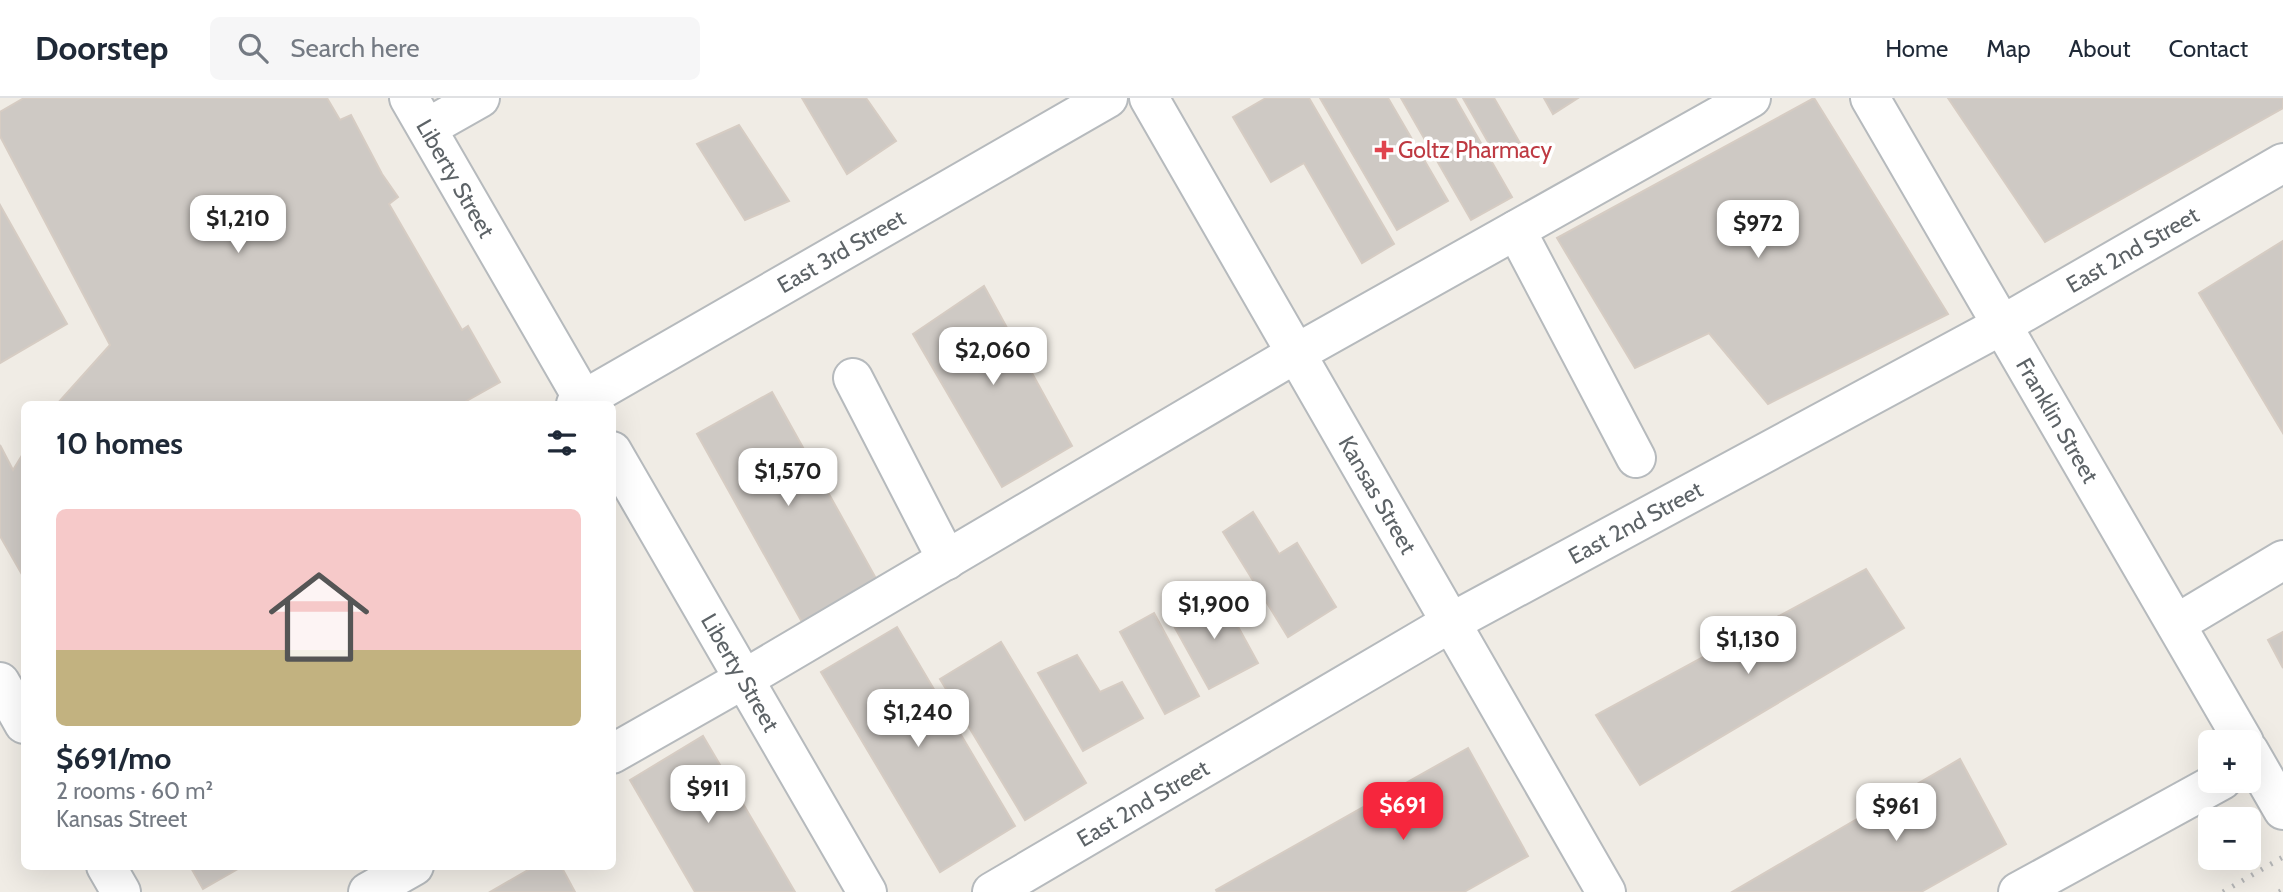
<!DOCTYPE html>
<html lang="en">
<head>
<meta charset="utf-8">
<style>
  :root { --surface:#fff; --page:#f6f6f7; --text:#1f2937; --muted:#747a83; --line:#e0e1e3; --accent:#f6263d }
  body { margin:0; font-family:Cabin,sans-serif; background:var(--page); color:var(--text); height:100vh; display:flex; flex-direction:column; font-size:26px; white-space:nowrap }
  * { box-sizing:border-box; margin:0 }
  p { font-size:23px; color:var(--muted) }
  .icon { flex:none; width:38px; height:38px; fill:none; stroke:currentColor; stroke-width:2; stroke-linecap:round; stroke-linejoin:round }
  .map { position:relative; flex:1; overflow:hidden }
  .sheet { position:absolute; left:21px; top:303px; width:595px; height:469px; display:flex; flex-direction:column; background:var(--surface); border-radius:10px; box-shadow:0 7px 28px #0002 }
  .sheet>* { flex:none }
  .buttons { position:absolute; left:2198px; top:632px; display:grid; gap:14px }
  .buttons a { display:grid; place-items:center; width:63px; height:63px; border-radius:10px; background:var(--surface); box-shadow:0 7px 28px #0002; font-size:35px }
  .price { position:absolute; translate:-50% -60px; padding:0 16px; border-radius:14px; background:#fff; color:#222; font-size:23px; line-height:46px; filter:drop-shadow(0 2px 4px #0008) }
  .price::after { content:''; position:absolute; left:50%; top:42px; width:21px; height:16px; margin-left:-10px; background:inherit; clip-path:polygon(0 0,100% 0,50% 100%) }
  .price.current { background:var(--accent); color:#fff }
  ul { padding:0; list-style:none }
  li { display:grid; align-content:center; gap:14px; height:371px; padding:0 35px }
  li+li { border-top:2px solid var(--line) }
  li span { display:grid; place-items:center; height:217px; border-radius:10px; color:#555 }
  li>.icon { margin-inline-start:auto }
  span .icon { width:126px; height:126px; fill:#fffc; stroke-width:1 }
  li b { font-size:30px }
  h2 { display:flex; justify-content:space-between; align-items:center; height:84px; padding:0 35px; font-size:30px }
  header { display:flex; align-items:center; gap:42px; box-sizing:border-box; height:98px; padding:0 35px; background:var(--surface); border-bottom:2px solid var(--line) }
  header strong { font-size:33px }
  nav { display:flex; gap:38px; margin-inline-start:auto; font-size:24px }
  .search { width:490px; height:63px; background:var(--page); display:flex; align-items:center; gap:18px; box-sizing:border-box; padding:0 24px; border-radius:10px; color:var(--muted); font-size:26px }
  .map>svg:first-child { display:block }
  .building { fill:#cec9c4; stroke:#d6ccc3; stroke-width:2 }
  .lines { fill:none; stroke-linecap:round; stroke-linejoin:round }
  .minor-casing { stroke:#b6babd; stroke-width:42 }
  .minor { stroke:#fff; stroke-width:38 }
  .rail { stroke:#b4b5b6; stroke-width:5; stroke-dasharray:2 9; stroke-linecap:butt }
  .health-dot { fill:#e0444e; stroke:#fff; stroke-width:2.5 }
  .labels { text-anchor:middle; dominant-baseline:central; stroke-width:7; stroke-linejoin:round; paint-order:stroke }
  .health-label { font-size:23px; fill:#be3a42; stroke:#fff; text-anchor:start }
  .street-label { font-size:23px; fill:#5d6367; stroke:#fff }
</style>
</head>
<body>
<header>
<strong>Doorstep</strong>
<div class="search"><svg class="icon" aria-label="search" viewBox="0 0 24 24"><circle cx="10" cy="10" r="6"/><path d="M15 15l6 6"/></svg>Search here</div>
<nav><a>Home</a><a>Map</a><a>About</a><a>Contact</a></nav>
</header>
<div class="map">
<svg width="2283" height="794" viewBox="0 0 2283 794">
  <rect width="100%" height="100%" fill="#f0ece5"/>
  <g class="building">
    <polygon points="24,0 327,0 340,22 351,17 382,76 398,99 389,106 462,232 468,228 500,284 461,306 57,306 110,247 0,38 0,14"/>
    <polygon points="802,0 866,0 896,43 847,76"/>
    <polygon points="1266,0 1309,0 1394,146 1362,165 1304,65 1271,84 1233,19"/>
    <polygon points="1320,0 1388,0 1448,103 1397,132"/>
    <polygon points="1401,0 1455,0 1512,99 1471,122"/>
    <polygon points="1463,0 1494,0 1520,45 1496,58"/>
    <polygon points="1544,0 1578,0 1553,16"/>
    <polygon points="1814,0 1948,216 1768,306 1709,235 1635,270 1557,140"/>
    <polygon points="1948,0 2283,0 2283,10 2045,144"/>
    <polygon points="739,27 789,103 745,122 697,46"/>
    <polygon points="0,107 67,226 0,265"/>
    <polygon points="2283,143 2283,335 2199,195"/>
    <polygon points="984,188 1072,348 1002,389 913,236"/>
    <polygon points="772,294 878,484 803,526 697,336"/>
    <polygon points="0,347 13,372 24,354 24,480 0,438"/>
    <polygon points="1253,414 1279,456 1297,445 1336,509 1288,539 1223,434"/>
    <polygon points="1866,471 1904,530 1640,687 1596,617"/>
    <polygon points="1219,494 1258,565 1209,591 1170,521"/>
    <polygon points="1154,515 1199,598 1165,616 1120,534"/>
    <polygon points="897,529 1015,728 940,774 821,574"/>
    <polygon points="2283,534 2283,570 2268,542"/>
    <polygon points="1001,544 1086,685 1025,722 940,581"/>
    <polygon points="1077,557 1100,594 1122,584 1143,620 1083,653 1038,575"/>
    <polygon points="703,638 795,794 695,794 630,682"/>
    <polygon points="1468,650 1528,758 1464,794 1217,794 1216,792"/>
    <polygon points="1960,661 2006,746 1921,794 1732,794"/>
    <polygon points="190,768 243,768 203,791"/>
    <polygon points="535,768 561,768 575,794 490,794"/>
  </g>
  <g class="lines">
    <defs>
      <g id="minor">
        <path id="s1" d="M409 0 586 306"/>
        <path id="s2" d="M1149 0 1606 794"/>
        <path id="s3" d="M1870 0 2244 644"/>
        <polyline points="427,30 480,0"/>
        <polyline points="1516,132 1636,360"/>
        <polyline points="853,280 947,462"/>
        <path id="s4" d="M576 306 1108 0"/>
        <path id="s5" d="M612 353 867 794"/>
        <polyline points="2176,526 2283,462"/>
        <polyline points="0,584 24,626"/>
        <polyline points="2249,653 2283,712"/>
        <polyline points="612,656 744,581 1295,256 1751,0"/>
        <polyline points="106,768 121,794"/>
        <polyline points="368,794 414,768"/>
        <path id="s6" d="M992 794 1450 525 2002 227 2283 65"/>
        <polyline points="2018,794 2222,682"/>
      </g>
    </defs>
    <use href="#minor" class="minor-casing"/>
    <use href="#minor" class="minor"/>
    <g class="rail">
      <polyline points="2223,794 2283,759"/>
      <polyline points="2279,794 2283,792"/>
    </g>
  </g>
  <path class="health-dot" d="M1380.5 41.5h7v7h7v7h-7v7h-7v-7h-7v-7h7z"/>
  <g class="labels">
    <g class="health-label">
      <text x="1398" y="52">Goltz Pharmacy</text>
    </g>
    <g class="street-label">
      <text stroke="none"><textPath href="#s1" startOffset="93">Liberty Street</textPath></text>
      <text stroke="none"><textPath href="#s6" startOffset="1309">East 2nd Street</textPath></text>
      <text stroke="none"><textPath href="#s4" startOffset="306">East 3rd Street</textPath></text>
      <text stroke="none"><textPath href="#s3" startOffset="373">Franklin Street</textPath></text>
      <text stroke="none"><textPath href="#s2" startOffset="458">Kansas Street</textPath></text>
      <text stroke="none"><textPath href="#s6" startOffset="742">East 2nd Street</textPath></text>
      <text stroke="none"><textPath href="#s5" startOffset="256">Liberty Street</textPath></text>
      <text stroke="none"><textPath href="#s6" startOffset="175">East 2nd Street</textPath></text>
    </g>
  </g>
</svg>
<div class="buttons">
<a>+</a>
<a>−</a>
</div>
<b class="price" style="left:238px;top:157px">$1,210</b>
<b class="price" style="left:1758px;top:162px">$972</b>
<b class="price" style="left:993px;top:289px">$2,060</b>
<b class="price" style="left:788px;top:410px">$1,570</b>
<b class="price" style="left:1214px;top:543px">$1,900</b>
<b class="price" style="left:1748px;top:578px">$1,130</b>
<b class="price" style="left:918px;top:651px">$1,240</b>
<b class="price" style="left:708px;top:727px">$911</b>
<b class="price current" style="left:1403px;top:744px">$691</b>
<b class="price" style="left:1896px;top:745px">$961</b>
<section class="sheet">
<h2>10 homes<svg class="icon" aria-label="filters" viewBox="0 0 24 24"><path d="M4 7h16M4 17h16"/><circle cx="9" cy="7" r="2"/><circle cx="15" cy="17" r="2"/></svg></h2>
<ul>
<li><span style="background:linear-gradient(#f6c9c9 65%,#c2b280 0)"><svg class="icon" aria-label="home" viewBox="0 0 24 24"><path d="M3 11l9-7 9 7M6 9v11h12V9"/></svg></span><div><b>$691/mo</b><p>2 rooms · 60 m²</p><p>Kansas Street</p></div></li>
</ul>
</section>
</div>
</body>
</html>
